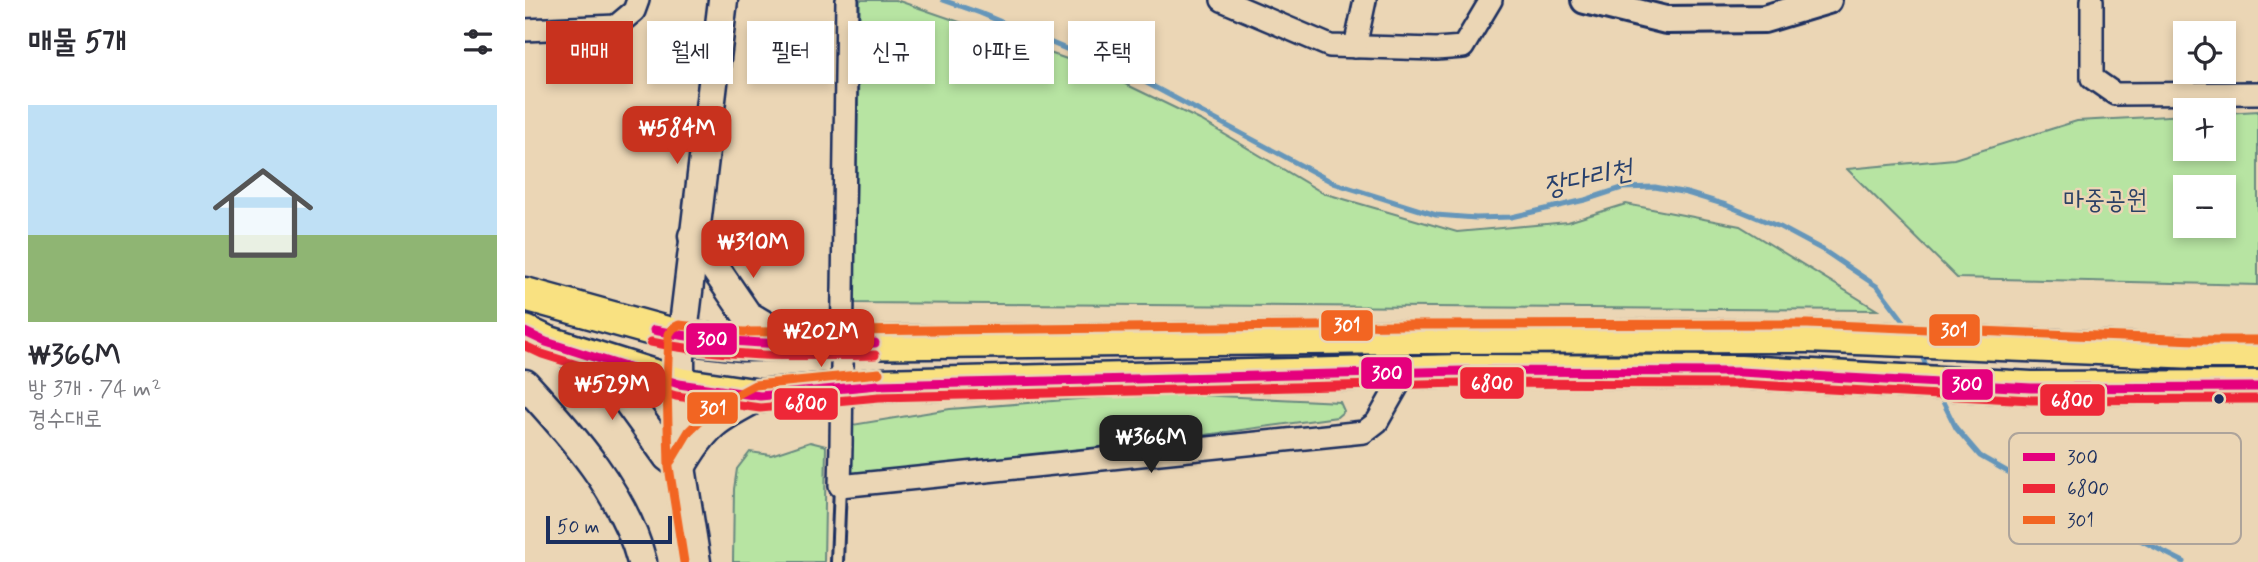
<!DOCTYPE html>
<html lang="ko">
<head>
<meta charset="utf-8">
<style>
  :root { --surface:#fff; --page:#f2f2f3; --text:#2b2b33; --muted:#7c7c81; --line:#e1e1e2; --accent:#c8321e }
  body { margin:0; font-family:Mynerve,"Poor Story",sans-serif; background:var(--page); color:var(--text); height:100vh; display:flex; flex-direction:column; font-size:26px; white-space:nowrap }
  * { box-sizing:border-box; margin:0 }
  p { font-size:23px; color:var(--muted) }
  .icon { flex:none; width:38px; height:38px; fill:none; stroke:currentColor; stroke-width:2; stroke-linecap:round; stroke-linejoin:round }
  .map { position:relative; flex:1; overflow:hidden }
  .details { display:flex; flex-direction:column; background:var(--surface); width:525px }
  .details>* { flex:none }
  .hud { position:absolute; left:21px; top:21px; width:665px; height:63px; display:flex; gap:14px }
  .buttons { position:absolute; left:1648px; top:21px; display:grid; gap:14px }
  .buttons a { display:grid; place-items:center; width:63px; height:63px; border-radius:0px; background:var(--surface); box-shadow:0 4px 10px #0003; font-size:35px }
  .scale { position:absolute; left:21px; bottom:18px; width:126px; box-sizing:border-box; padding-left:7px; border:4px solid #1b2f5e; border-top:0; font-size:19px; line-height:24px; white-space:nowrap; color:#1b2f5e; -webkit-text-stroke:5px #ebd6b5; paint-order:stroke }
  .price { position:absolute; translate:-50% -60px; padding:0 16px; border-radius:14px; background:var(--accent); color:#fff; font-size:23px; line-height:46px; filter:drop-shadow(0 2px 4px #0008) }
  .price::after { content:''; position:absolute; left:50%; top:42px; width:21px; height:16px; margin-left:-10px; background:inherit; clip-path:polygon(0 0,100% 0,50% 100%) }
  .price.selected { background:#222; color:#fff }
  ul { padding:0; list-style:none }
  li { display:grid; align-content:center; gap:14px; height:371px; padding:0 28px }
  li+li { border-top:2px solid var(--line) }
  li span { display:grid; place-items:center; height:217px; border-radius:0px; color:#555 }
  li>.icon { margin-inline-start:auto }
  span .icon { width:126px; height:126px; fill:#fffc; stroke-width:1 }
  li b { font-size:30px }
  h2 { display:flex; justify-content:space-between; align-items:center; height:84px; padding:0 28px; font-size:30px }
  .tag { padding:0 24px; border-radius:0px; background:var(--surface); box-shadow:0 4px 10px #0003; font-size:24px; line-height:63px }
  .tag.selected { background:var(--accent); color:#fff }
  main { display:flex; flex:1; min-height:0 }
  .map>svg:first-child { display:block }
  .green { fill:#b7e4a2; stroke:#698a80; stroke-width:2; fill-rule:evenodd }
  .lines { fill:none; stroke-linecap:round; stroke-linejoin:round }
  .stream { stroke:#6596ba; stroke-width:5 }
  .service-casing { stroke:#1b2f5e; stroke-width:16 }
  .minor-casing { stroke:#1b2f5e; stroke-width:26 }
  .tertiary-casing { stroke:#1b2f5e; stroke-width:32 }
  .secondary-casing { stroke:#1b2f5e; stroke-width:33 }
  .primary-casing { stroke:#1b2f5e; stroke-width:37 }
  .service { stroke:#ebd6b5; stroke-width:10 }
  .minor { stroke:#ebd6b5; stroke-width:21 }
  .tertiary { stroke:#ebd6b5; stroke-width:26 }
  .secondary { stroke:#ebd6b5; stroke-width:28 }
  .primary { stroke:#f9e181; stroke-width:32 }
  .minor-bridge-casing { stroke:#1b2f5e; stroke-width:26; stroke-linecap:butt }
  .minor-bridge { stroke:#ebd6b5; stroke-width:21 }
  .bus-1-casing { stroke:#ebd6b5; stroke-width:14 }
  .bus-2-casing { stroke:#ebd6b5; stroke-width:14 }
  .bus-3-casing { stroke:#ebd6b5; stroke-width:14 }
  .bus-1 { stroke:#e5007d; stroke-width:9 }
  .bus-2 { stroke:#ee2737; stroke-width:9 }
  .bus-3 { stroke:#f26522; stroke-width:9 }
  .bus-dot { fill:#1b2f5e; stroke:#ebd6b5; stroke-width:2.5 }
  .labels { text-anchor:middle; dominant-baseline:central; stroke-width:5; stroke-linejoin:round; paint-order:stroke }
  .park-label { font-size:26px; fill:#2b4165; stroke:#ebd6b5 }
  .water-label { font-size:28px; font-style:italic; fill:#27406d; stroke:#ebd6b5 }
  .key { fill:#ebd6b5; stroke:#ada49b; stroke-width:2 }
  .key-label { font-size:19px; fill:#1b2f5e }
  .line-badge { stroke:#ebd6b5; stroke-width:2.5 }
  .badge-label { font-size:19px; text-anchor:middle; font-weight:bold; fill:#fff }
</style>
</head>
<body>
<main>
<section class="details">
<h2>매물 5개<svg class="icon" aria-label="filters" viewBox="0 0 24 24"><path d="M4 7h16M4 17h16"/><circle cx="9" cy="7" r="2"/><circle cx="15" cy="17" r="2"/></svg></h2>
<ul>
<li><span style="background:linear-gradient(#bfe0f5 60%,#8fb573 0)"><svg class="icon" aria-label="home" viewBox="0 0 24 24"><path d="M3 11l9-7 9 7M6 9v11h12V9"/></svg></span><div><b>₩366M</b><p>방 3개 · 74 m²</p><p>경수대로</p></div></li>
</ul>
</section>
<div class="map">
<svg width="1733" height="562" viewBox="0 0 1733 562">
  <rect width="100%" height="100%" fill="#ebd6b5"/>
  <filter id="ink" filterUnits="userSpaceOnUse"><feTurbulence type="fractalNoise" baseFrequency=".0143" numOctaves="2"/><feDisplacementMap in="SourceGraphic" scale="14" xChannelSelector="R" yChannelSelector="G"/><feConvolveMatrix kernelMatrix="1 2 1 2 8 2 1 2 1" color-interpolation-filters="sRGB"/></filter>
  <g filter="url(#ink)">
    <g class="green">
      <polygon points="335,0 371,0 565,67 677,121 798,193 932,232 1043,222 1101,204 1215,226 1352,310 329,303"/>
      <path d="M1733 111V285L1432 278 1322 169 1429 159 1552 121 1661 115V149H1699V113ZM1661 187H1699V226H1661Z"/>
      <polygon points="632,393 815,402 819,411 812,417 482,462 323,475 327,425 425,409"/>
      <polygon points="285,442 301,446 299,562 208,562 209,489 212,469 225,452 246,455"/>
    </g>
    <g class="lines">
      <g class="stream">
        <polyline points="418,0 455,13 618,81 809,183 911,215 951,218 986,217 1060,200 1097,188 1130,187 1162,193 1201,205 1255,227 1298,250 1353,287 1384,328"/>
        <polyline points="1396,353 1404,373"/>
        <polyline points="1414,394 1431,428 1455,456 1504,484 1659,562"/>
      </g>
      <defs>
        <polyline id="service" points="312,562 315,486"/>
        <g id="minor">
          <polyline points="697,0 805,46 911,49 938,47 966,0"/>
          <polyline points="1567,0 1567,78 1590,94 1733,93"/>
          <polyline points="0,30 91,26 109,11 113,0"/>
          <polyline points="830,47 840,0"/>
          <polyline points="318,292 322,0"/>
          <polyline points="316,446 315,486 839,432 852,422 881,371"/>
        </g>
        <polyline id="tertiary" points="1060,0 1141,20 1239,19 1303,0"/>
        <g id="secondary">
          <polyline points="168,236 222,315 269,343"/>
          <polyline points="44,353 98,395 143,457 156,467"/>
          <path d="M0 384C47 435 99 493 117 562"/>
          <path d="M156 467C180 425 192 418 235 396"/>
          <polyline points="171,562 156,467 155,358 198,0"/>
        </g>
        <g id="primary">
          <polyline points="0,294 156,337 217,344 883,337 1283,336 1672,352 1733,352"/>
          <polyline points="0,332 21,342 154,384 235,396 353,385 938,371 1215,372 1506,388 1733,387"/>
        </g>
      </defs>
      <use href="#service" class="service-casing"/>
      <use href="#minor" class="minor-casing"/>
      <use href="#tertiary" class="tertiary-casing"/>
      <use href="#secondary" class="secondary-casing"/>
      <use href="#primary" class="primary-casing"/>
      <use href="#service" class="service"/>
      <use href="#minor" class="minor"/>
      <use href="#tertiary" class="tertiary"/>
      <use href="#secondary" class="secondary"/>
      <use href="#primary" class="primary"/>
      <defs>
        <polyline id="minor-bridge" points="316,446 318,292"/>
      </defs>
      <use href="#minor-bridge" class="minor-bridge-casing"/>
      <use href="#minor-bridge" class="minor-bridge"/>
      <defs>
        <g id="bus-1">
          <path d="M129 330C202 346 275 344 350 343"/>
          <polyline points="0,332 21,342 154,384 235,396 353,385 938,371 1215,372 1506,388 1733,387"/>
        </g>
        <g id="bus-2">
          <path d="M126 342C201 358 275 356 350 355"/>
          <polyline points="0,346 17,354 151,396 235,408 354,397 938,383 1215,384 1506,400 1733,399"/>
        </g>
        <g id="bus-3">
          <polyline points="146,461 164,431 189,407 230,385 354,373"/>
          <polyline points="159,562 144,467 142,384 144,334 148,328 154,325 218,332 883,325 1283,324 1672,340 1733,340"/>
        </g>
      </defs>
      <use href="#bus-1" class="bus-1-casing"/>
      <use href="#bus-2" class="bus-2-casing"/>
      <use href="#bus-3" class="bus-3-casing"/>
      <use href="#bus-1" class="bus-1"/>
      <use href="#bus-2" class="bus-2"/>
      <use href="#bus-3" class="bus-3"/>
    </g>
  </g>
  <circle class="bus-dot" cx="1694" cy="399" r="6"/>
  <g class="labels">
    <g class="park-label">
      <text x="1580" y="201">마중공원</text>
    </g>
    <g class="water-label">
      <text transform="translate(1063 179) rotate(-12)">장다리천</text>
    </g>
  </g>
  <rect x="1484" y="433" width="232" height="111" rx="10" class="key"/>
  <rect x="1498" y="453" width="32" height="8" fill="#e5007d"/>
  <rect x="1498" y="484" width="32" height="9" fill="#ee2737"/>
  <rect x="1498" y="516" width="32" height="8" fill="#f26522"/>
  <g class="key-label">
    <text x="1542" y="464">300</text>
    <text x="1542" y="495">6800</text>
    <text x="1542" y="527">301</text>
  </g>
  <g class="line-badge">
    <rect x="795" y="309" width="54" height="33" rx="7" fill="#f26522"/>
    <rect x="1403" y="313" width="53" height="34" rx="7" fill="#f26522"/>
    <rect x="160" y="322" width="53" height="34" rx="7" fill="#e5007d"/>
    <rect x="835" y="356" width="53" height="34" rx="7" fill="#e5007d"/>
    <rect x="934" y="366" width="66" height="34" rx="7" fill="#ee2737"/>
    <rect x="1416" y="368" width="53" height="33" rx="7" fill="#e5007d"/>
    <rect x="1514" y="383" width="67" height="34" rx="7" fill="#ee2737"/>
    <rect x="248" y="387" width="66" height="34" rx="7" fill="#ee2737"/>
    <rect x="161" y="391" width="53" height="34" rx="7" fill="#f26522"/>
  </g>
  <g class="badge-label">
    <text x="822" y="332">301</text>
    <text x="1429" y="337">301</text>
    <text x="187" y="346">300</text>
    <text x="862" y="380">300</text>
    <text x="967" y="390">6800</text>
    <text x="1442" y="391">300</text>
    <text x="1547" y="407">6800</text>
    <text x="281" y="410">6800</text>
    <text x="188" y="415">301</text>
  </g>
</svg>
<div class="buttons">
<a><svg class="icon" aria-label="locate" viewBox="0 0 24 24"><circle cx="12" cy="12" r="6"/><path d="M12 2v4M12 18v4M2 12h4M18 12h4"/></svg></a>
<a>+</a>
<a>−</a>
</div>
<div class="scale">50 m</div>
<b class="price" style="left:152px;top:166px">₩584M</b>
<b class="price" style="left:228px;top:280px">₩310M</b>
<b class="price" style="left:296px;top:369px">₩202M</b>
<b class="price" style="left:87px;top:422px">₩529M</b>
<b class="price selected" style="left:626px;top:475px">₩366M</b>
<div class="hud">
<a class="tag selected">매매</a>
<a class="tag">월세</a>
<a class="tag">필터</a>
<a class="tag">신규</a>
<a class="tag">아파트</a>
<a class="tag">주택</a>
</div>
</div>
</main>
</body>
</html>
